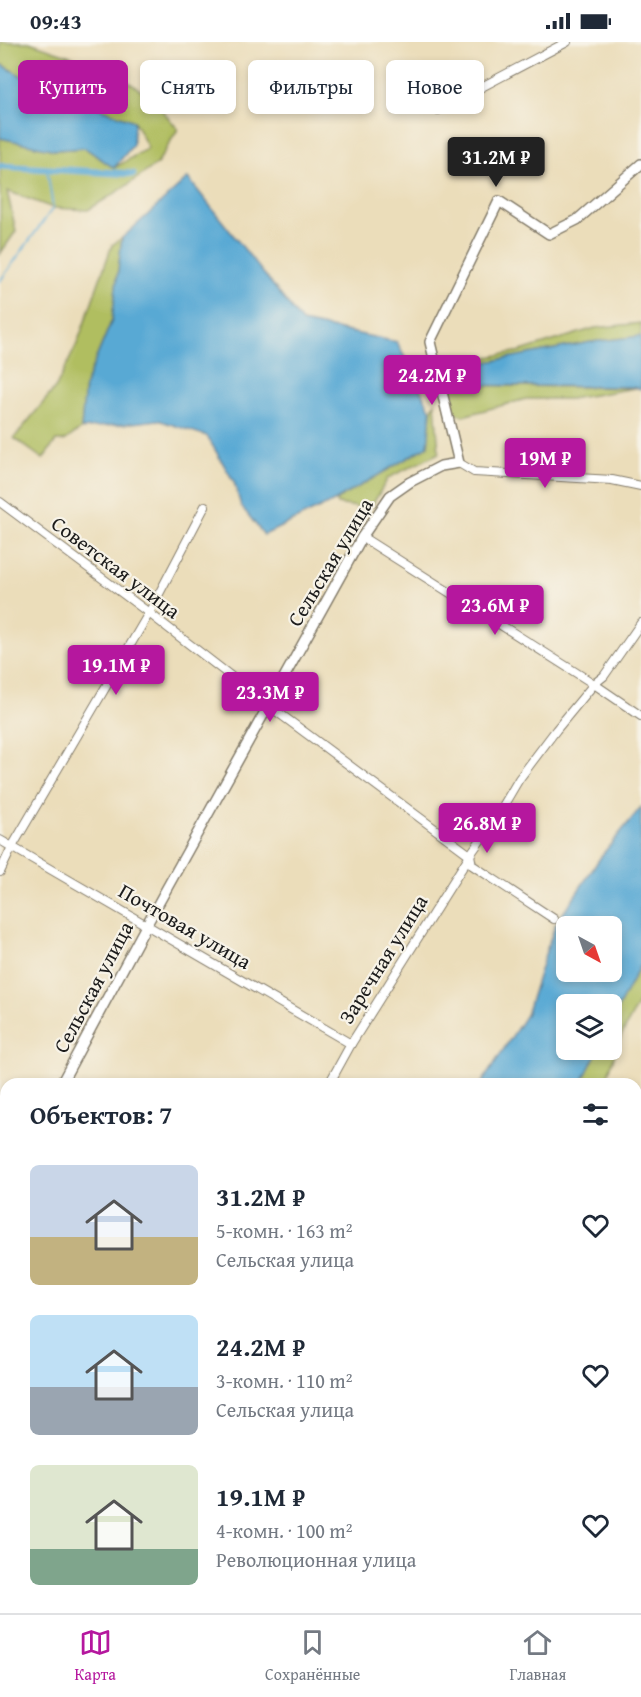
<!DOCTYPE html>
<html lang="ru">
<head>
<meta charset="utf-8">
<style>
  :root { --surface:#fff; --page:#f6f6f7; --text:#1f2937; --muted:#747a83; --line:#e0e1e3; --accent:#b5179e }
  body { margin:0; font-family:"Gentium Book Plus",serif; background:var(--page); color:var(--text); height:100vh; display:flex; flex-direction:column; font-size:22px; white-space:nowrap }
  * { box-sizing:border-box; margin:0 }
  p { font-size:20px; color:var(--muted) }
  .icon { flex:none; width:33px; height:33px; fill:none; stroke:currentColor; stroke-width:2; stroke-linecap:round; stroke-linejoin:round }
  .map { position:relative; flex:1; overflow:hidden }
  .details { position:absolute; left:0px; top:1036px; width:642px; height:536px; display:flex; flex-direction:column; background:var(--surface); border-radius:18px 18px 0 0; box-shadow:0 3px 9px #0003 }
  .details>* { flex:none }
  .banner { position:absolute; left:18px; top:18px; width:606px; height:54px; display:flex; gap:12px }
  .needle { width:39px; rotate:140deg }
  .fabs { position:absolute; left:556px; top:874px; display:grid; gap:12px }
  .fabs a { display:grid; place-items:center; width:66px; height:66px; border-radius:9px; background:var(--surface); box-shadow:0 3px 9px #0003; font-size:30px }
  .price { position:absolute; translate:-50% -51px; padding:0 14px; border-radius:6px; background:var(--accent); color:#fff; font-size:20px; line-height:39px; filter:drop-shadow(0 2px 3px #0008) }
  .price::after { content:''; position:absolute; left:50%; top:36px; width:18px; height:14px; margin-left:-9px; background:inherit; clip-path:polygon(0 0,100% 0,50% 100%) }
  .price.current { background:#222; color:#fff }
  ul { padding:0; list-style:none }
  li { display:flex; align-items:center; gap:18px; height:150px; padding:0 30px }
  li span { display:grid; place-items:center; flex:none; width:168px; height:120px; border-radius:9px; color:#555 }
  li>.icon { margin-inline-start:auto }
  span .icon { width:72px; height:72px; fill:#fffc; stroke-width:1 }
  li b { font-size:26px }
  h2 { display:flex; justify-content:space-between; align-items:center; height:72px; padding:0 30px; font-size:26px }
  .tag { padding:0 21px; border-radius:9px; background:var(--surface); box-shadow:0 3px 9px #0003; font-size:21px; line-height:54px }
  .tag.current { background:var(--accent); color:#fff }
  .status { display:flex; justify-content:space-between; align-items:center; height:42px; padding:0 30px; background:var(--surface); direction:ltr }
  .status svg { height:16px; fill:currentColor }
  .dock { display:flex; justify-content:space-around; align-items:center; height:84px; border-top:2px solid var(--line); background:var(--surface); font-size:16px; color:var(--muted) }
  .dock a { display:grid; justify-items:center; gap:3px }
  .dock .current { color:var(--accent) }
  .map>svg:first-child { display:block }
  .green { fill:#b0be61; stroke:#666d3e; stroke-width:1.5 }
  .water { fill:#59a9d4; stroke:#3a6278; stroke-width:1.5; fill-rule:evenodd }
  .lines { fill:none; stroke-linecap:round; stroke-linejoin:round }
  .stream { stroke:#59a9d4; stroke-width:2 }
  .canal { stroke:#59a9d4; stroke-width:7 }
  .minor-casing { stroke:#847c6b; stroke-width:10 }
  .tertiary-casing { stroke:#847c6b; stroke-width:12 }
  .minor { stroke:#fff; stroke-width:8 }
  .tertiary { stroke:#fff; stroke-width:9 }
  .labels { text-anchor:middle; dominant-baseline:central; stroke-width:4.5; stroke-linejoin:round; paint-order:stroke }
  .street-label { font-size:21px; fill:#1c1c1c; stroke:#f7f3e8 }
</style>
</head>
<body>
<div class="status"><b>09:43</b><svg viewBox="0 0 49 12"><path d="M0 12V9h3v3zM5 12V6h3v6zM10 12V3h3v9zM15 12V0h3v12zM26 1h20v11H26zM47 4h2v5h-2z"/></svg></div>
<div class="map">
<svg width="641" height="1571" viewBox="0 0 641 1571">
  <rect width="100%" height="100%" fill="#f7f3e8"/>
  <filter id="ink" filterUnits="userSpaceOnUse"><feTurbulence type="fractalNoise" baseFrequency=".0167" numOctaves="2"/><feDisplacementMap in="SourceGraphic" scale="12" xChannelSelector="R" yChannelSelector="G"/><feConvolveMatrix kernelMatrix="1 2 1 2 8 2 1 2 1" color-interpolation-filters="sRGB"/></filter>
  <filter id="wash" filterUnits="userSpaceOnUse"><feTurbulence type="fractalNoise" baseFrequency=".008" numOctaves="4" result="noise"/><feDisplacementMap in="SourceGraphic" scale="24" xChannelSelector="R" yChannelSelector="G"/><feGaussianBlur stdDeviation="1.35" result="paint"/><feColorMatrix in="noise" values="0 0 0 0 0 0 0 0 0 0 0 0 0 0 0 0 0 1.4 0 .05"/><feComposite in="paint" operator="in"/></filter>
  <g filter="url(#wash)">
    <rect width="100%" height="100%" fill="#ebddba"/>
    <g class="green">
      <polygon points="0,0 29,0 111,28 152,56 178,87 157,122 122,147 88,168 53,166 7,149 16,189 0,212 0,96 55,108 85,106 114,126 148,106 134,79 38,43 0,22"/>
      <polygon points="122,196 112,278 85,343 81,387 64,399 56,399 43,417 14,396 56,345 77,302 112,203"/>
      <polygon points="641,281 641,294 591,300 446,328 448,343 635,346 570,357 526,357 463,374 452,370 441,322 450,322 521,309 595,286"/>
      <polygon points="435,361 439,411 388,436 370,467 337,462 336,458 428,404 431,369"/>
      <polygon points="641,922 641,956 621,994 605,1042 581,1042 598,1008 612,1008 612,978"/>
    </g>
    <g class="water">
      <polygon points="0,22 38,43 134,79 133,103 114,126 85,106 55,108 0,96"/>
      <polygon points="188,136 302,280 397,300 431,369 428,404 336,458 264,493 241,464 234,440 207,394 158,378 81,387 85,343 112,278 122,196"/>
      <polygon points="641,294 641,347 633,345 448,343 446,328 591,300"/>
      <path d="M641 765V921L612 978V963H567V1008H598L581 1042H481L526 973 547 906 556 882 602 813ZM567 885H612V930H567Z"/>
      <polygon points="291,1566 468,1566 468,1571 290,1571"/>
    </g>
    <g class="lines">
      <polyline class="stream" points="0,239 53,166 47,127"/>
      <polyline class="canal" points="0,124 133,132"/>
    </g>
  </g>
  <g filter="url(#ink)">
    <g class="lines">
      <defs>
        <g id="minor">
          <polyline points="438,68 567,0"/>
          <polyline points="459,421 474,430 612,438 641,444"/>
          <polyline points="0,460 149,571 268,663 470,813 472,823 554,877"/>
          <polyline points="362,495 594,642 641,674"/>
          <polyline points="0,798 351,1002"/>
          <polyline points="0,830 12,805 149,571 205,464"/>
          <polyline points="329,1042 351,1002 470,813 496,776 519,737 556,688 594,642 604,634 641,581"/>
          <polyline points="0,1104 6,1108"/>
          <polyline points="636,1164 641,1167"/>
          <polyline points="0,1266 6,1269"/>
          <polyline points="636,1391 641,1394"/>
          <polyline points="636,1412 641,1404"/>
          <polyline points="0,1445 6,1442"/>
          <polyline points="90,1566 93,1571"/>
          <polyline points="158,1571 163,1566"/>
          <polyline points="545,1571 548,1566"/>
        </g>
        <g id="tertiary">
          <polyline points="61,1042 147,882 362,495 390,454 410,440 441,424 459,421 430,300 499,159 549,192 577,178 641,122"/>
          <polyline points="0,1156 6,1145"/>
          <polyline points="0,1378 6,1378"/>
          <polyline points="515,1566 526,1571"/>
          <polyline points="532,1566 539,1571"/>
        </g>
      </defs>
      <use href="#minor" class="minor-casing"/>
      <use href="#tertiary" class="tertiary-casing"/>
      <use href="#minor" class="minor"/>
      <use href="#tertiary" class="tertiary"/>
    </g>
  </g>
  <g class="labels">
    <g class="street-label">
      <text transform="translate(330 520) rotate(-59)">Сельская улица</text>
      <text transform="translate(116 525) rotate(37)">Советская улица</text>
      <text transform="translate(185 884) rotate(30)">Почтовая улица</text>
      <text transform="translate(383 917) rotate(-58)">Заречная улица</text>
      <text transform="translate(93 945) rotate(-62)">Сельская улица</text>
    </g>
  </g>
</svg>
<div class="fabs">
<a><svg class="needle" viewBox="-14 -14 28 28"><path d="M0-13l5 13h-10z" fill="#e53935"/><path d="M0 13l5-13h-10z" fill="#747a83"/></svg></a>
<a><svg class="icon" aria-label="layers" viewBox="0 0 24 24"><path d="M12 4l9 5-9 5-9-5zM3 14l9 5 9-5"/></svg></a>
</div>
<b class="price current" style="left:496px;top:146px">31.2M ₽</b>
<b class="price" style="left:432px;top:364px">24.2M ₽</b>
<b class="price" style="left:545px;top:447px">19M ₽</b>
<b class="price" style="left:495px;top:594px">23.6M ₽</b>
<b class="price" style="left:116px;top:654px">19.1M ₽</b>
<b class="price" style="left:270px;top:681px">23.3M ₽</b>
<b class="price" style="left:487px;top:812px">26.8M ₽</b>
<div class="banner">
<a class="tag current">Купить</a>
<a class="tag">Снять</a>
<a class="tag">Фильтры</a>
<a class="tag">Новое</a>
</div>
<section class="details">
<h2>Объектов: 7<svg class="icon" aria-label="filters" viewBox="0 0 24 24"><path d="M4 7h16M4 17h16"/><circle cx="9" cy="7" r="2"/><circle cx="15" cy="17" r="2"/></svg></h2>
<ul>
<li><span style="background:linear-gradient(#c9d6e8 60%,#c2b280 0)"><svg class="icon" aria-label="home" viewBox="0 0 24 24"><path d="M3 11l9-7 9 7M6 9v11h12V9"/></svg></span><div><b>31.2M ₽</b><p>5-комн. · 163 m²</p><p>Сельская улица</p></div><svg class="icon" aria-label="heart" viewBox="0 0 24 24"><path d="M12 20l-8-8c-3-5 5-10 8-4 3-6 11-1 8 4z"/></svg></li>
<li><span style="background:linear-gradient(#bfe0f5 60%,#9aa5b1 0)"><svg class="icon" aria-label="home" viewBox="0 0 24 24"><path d="M3 11l9-7 9 7M6 9v11h12V9"/></svg></span><div><b>24.2M ₽</b><p>3-комн. · 110 m²</p><p>Сельская улица</p></div><svg class="icon" aria-label="heart" viewBox="0 0 24 24"><path d="M12 20l-8-8c-3-5 5-10 8-4 3-6 11-1 8 4z"/></svg></li>
<li><span style="background:linear-gradient(#dfe7d0 70%,#7fa58c 0)"><svg class="icon" aria-label="home" viewBox="0 0 24 24"><path d="M3 11l9-7 9 7M6 9v11h12V9"/></svg></span><div><b>19.1M ₽</b><p>4-комн. · 100 m²</p><p>Революционная улица</p></div><svg class="icon" aria-label="heart" viewBox="0 0 24 24"><path d="M12 20l-8-8c-3-5 5-10 8-4 3-6 11-1 8 4z"/></svg></li>
</ul>
</section>
</div>
<nav class="dock">
<a class="current"><svg class="icon" aria-label="map" viewBox="0 0 24 24"><path d="M3 6l6-2 6 2 6-2v14l-6 2-6-2-6 2zM9 4v14M15 6v14"/></svg>Карта</a>
<a><svg class="icon" aria-label="saved" viewBox="0 0 24 24"><path d="M7 4h10v16l-5-4-5 4z"/></svg>Сохранённые</a>
<a><svg class="icon" aria-label="home" viewBox="0 0 24 24"><path d="M3 11l9-7 9 7M6 9v11h12V9"/></svg>Главная</a>
</nav>
</body>
</html>
